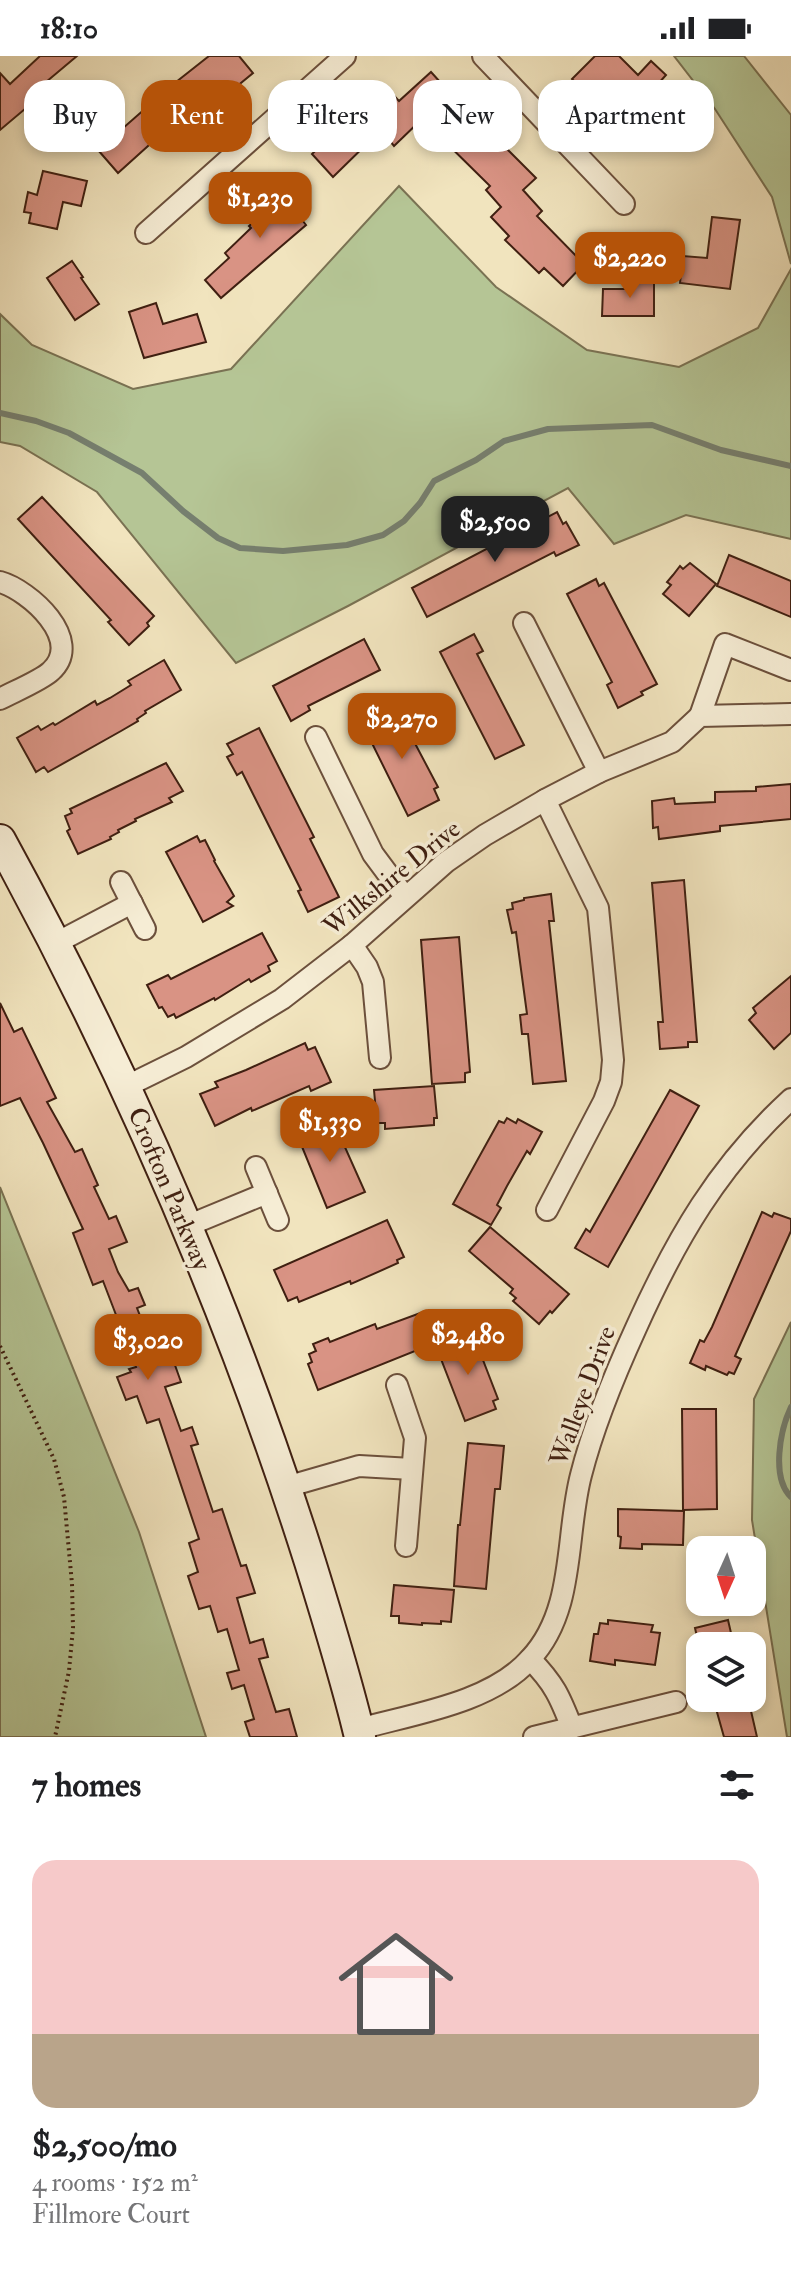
<!DOCTYPE html>
<html lang="en">
<head>
<meta charset="utf-8">
<style>
  :root { --surface:#fff; --page:#f2f2f2; --text:#202124; --muted:#757577; --accent:#b45309 }
  body { margin:0; font-family:"IM FELL Double Pica",serif; background:var(--page); color:var(--text); height:100vh; display:flex; flex-direction:column; font-size:30px; white-space:nowrap }
  * { box-sizing:border-box; margin:0 }
  p { font-size:26px; color:var(--muted) }
  .icon { flex:none; width:44px; height:44px; fill:none; stroke:currentColor; stroke-width:2; stroke-linecap:round; stroke-linejoin:round }
  .map { position:relative; height:1681px; overflow:hidden }
  .details { display:flex; flex-direction:column; background:var(--surface); flex:1 }
  .details>* { flex:none }
  .top-card { position:absolute; left:24px; top:24px; width:744px; height:72px; display:flex; gap:16px }
  .needle { width:52px; rotate:183deg }
  .fabs { position:absolute; left:686px; top:1480px; display:grid; gap:16px }
  .fabs a { display:grid; place-items:center; width:80px; height:80px; border-radius:16px; background:var(--surface); box-shadow:0 4px 12px #0003; font-size:40px }
  .price { position:absolute; translate:-50% -68px; padding:0 18px; border-radius:16px; background:var(--accent); color:#fff; font-size:26px; line-height:52px; filter:drop-shadow(0 2px 4px #0008) }
  .price::after { content:''; position:absolute; left:50%; top:48px; width:24px; height:18px; margin-left:-12px; background:inherit; clip-path:polygon(0 0,100% 0,50% 100%) }
  .price.active { background:#222; color:#fff }
  ul { padding:0; list-style:none }
  li { display:grid; align-content:center; gap:16px; height:424px; padding:0 32px }
  li span { display:grid; place-items:center; height:248px; border-radius:24px; color:#555 }
  li>.icon { margin-inline-start:auto }
  span .icon { width:144px; height:144px; fill:#fffc; stroke-width:1 }
  li b { font-size:34px }
  h2 { display:flex; justify-content:space-between; align-items:center; height:96px; padding:0 32px; font-size:34px }
  .tag { padding:0 28px; border-radius:24px; background:var(--surface); box-shadow:0 4px 12px #0003; font-size:28px; line-height:72px }
  .tag.active { background:var(--accent); color:#fff }
  .status { display:flex; justify-content:space-between; align-items:center; height:56px; padding:0 40px; background:var(--surface); direction:ltr }
  .status svg { height:22px; fill:currentColor }
  .map>svg:first-child { display:block }
  .green { fill:#b5c595; stroke:#7a7253; stroke-width:2 }
  .lines { fill:none; stroke-linecap:round; stroke-linejoin:round }
  .stream { stroke:#767f6f; stroke-width:6 }
  .building { fill:#d99384; stroke:#3f1f11; stroke-width:2 }
  .street-casing { stroke:#6c503c; stroke-width:24 }
  .secondary-casing { stroke:#3f1f11; stroke-width:34 }
  .path { stroke:#3f1f11; stroke-width:4; stroke-dasharray:2 4; stroke-linecap:butt }
  .street { stroke:#f6edd5; stroke-width:20 }
  .secondary { stroke:#f6edd5; stroke-width:30 }
  .labels { text-anchor:middle; dominant-baseline:central; stroke-width:7; stroke-linejoin:round; paint-order:stroke }
  .street-label { font-size:26px; fill:#3f1f11; stroke:#f6edd5 }
</style>
</head>
<body>
<div class="status"><b>18:10</b><svg viewBox="0 0 49 12"><path d="M0 12V9h3v3zM5 12V6h3v6zM10 12V3h3v9zM15 12V0h3v12zM26 1h20v11H26zM47 4h2v5h-2z"/></svg></div>
<div class="map">
<svg width="791" height="1681" viewBox="0 0 791 1681">
  <rect width="100%" height="100%" fill="#f1e4be"/>
  <filter id="stains"><feTurbulence type="fractalNoise" baseFrequency=".0025" numOctaves="4"/><feColorMatrix values="0 0 0 0 .2 0 0 0 0 .09 0 0 0 0 .02 0 0 0 .5 -.17"/></filter>
  <radialGradient id="worn" r=".72"><stop offset=".6" stop-color="#630" stop-opacity="0"/><stop offset="1" stop-color="#630" stop-opacity=".3"/></radialGradient>
  <g class="green">
    <polygon points="674,0 744,0 791,59 791,208 772,141 715,53"/>
    <polygon points="399,130 496,231 587,294 679,311 758,272 791,213 791,483 686,459 614,488 568,432 348,550 236,607 97,436 20,390 0,386 0,258 32,289 133,333 231,313"/>
    <polygon points="0,1131 139,1476 206,1681 0,1681"/>
    <polygon points="791,1266 791,1681 787,1681 752,1464 754,1343"/>
  </g>
  <g class="lines">
    <g class="stream">
      <polyline points="0,357 36,365 69,377 142,417 183,455 218,482 240,492 283,495 347,489 383,479 404,465 420,447 434,425 476,404 504,385 548,373 652,369 721,394 791,410"/>
      <path d="M791 1351C780 1374 771 1422 791 1441"/>
    </g>
  </g>
  <g class="building">
    <polygon points="40,0 77,0 46,26 51,31 0,74 0,17 10,28"/>
    <polygon points="209,0 239,0 253,17 219,45 222,48 202,65 198,61 175,81 168,72 118,117 98,94 171,30"/>
    <polygon points="595,0 619,0 638,19 651,5 666,19 649,38 671,60 652,79 631,59 623,66 595,40 592,43 572,23"/>
    <polygon points="431,16 450,37 442,44 462,65 480,82 488,74 536,122 523,134 542,155 537,160 584,208 563,230 544,212 539,217 505,184 509,180 491,161 501,151 486,134 490,130 422,63 394,90 381,74 333,121 312,98 384,29 399,45"/>
    <polygon points="43,115 87,125 81,150 63,146 57,173 29,167 31,157 24,156 28,136 37,139"/>
    <polygon points="281,125 306,154 299,160 306,169 221,242 205,224 229,202 225,197 251,172 249,170 272,150 264,140"/>
    <polygon points="712,161 740,164 730,233 680,227 683,200 707,202"/>
    <polygon points="72,205 83,221 81,222 99,248 75,264 47,222"/>
    <polygon points="632,222 654,223 654,260 602,260 603,233 632,233"/>
    <polygon points="156,247 163,268 197,258 206,286 144,302 129,256"/>
    <polygon points="42,441 154,560 147,567 149,570 129,589 108,566 111,564 18,463"/>
    <polygon points="557,456 563,468 566,466 579,489 556,500 554,496 427,561 412,532"/>
    <polygon points="729,499 791,525 791,561 717,530"/>
    <polygon points="690,507 716,528 689,560 663,538 671,529 667,526 673,519 680,510 683,513"/>
    <polygon points="596,523 599,530 604,527 657,628 641,636 643,639 618,652 607,629 612,626 567,538"/>
    <polygon points="474,578 483,595 477,598 524,689 495,703 440,596"/>
    <polygon points="364,583 380,614 308,650 310,654 291,665 273,630"/>
    <polygon points="164,604 181,634 145,655 146,657 137,663 138,665 121,675 48,716 44,711 36,716 17,682 38,670 41,674 53,667 55,669 95,645 97,649 110,642 131,629 128,625"/>
    <polygon points="391,652 396,661 400,659 438,731 434,733 439,744 408,760 362,667"/>
    <polygon points="259,672 314,781 310,783 339,841 308,856 298,835 301,834 242,716 237,719 227,701 233,698 227,688"/>
    <polygon points="166,707 183,735 169,742 172,746 135,763 136,765 118,774 119,776 110,781 111,783 78,798 67,775 70,773 65,760 72,757 70,753"/>
    <polygon points="791,728 791,763 720,770 720,775 659,783 658,771 653,772 652,745 674,742 675,748 715,746 715,736 756,735 756,731"/>
    <polygon points="197,780 200,786 205,784 215,804 214,805 234,840 227,846 233,850 203,866 166,796"/>
    <polygon points="684,824 697,986 688,986 688,991 660,993 658,966 663,966 652,827"/>
    <polygon points="551,838 554,865 549,865 566,1025 533,1028 528,978 522,978 520,959 527,958 516,876 512,877 507,854 513,853 512,847 524,844 524,842"/>
    <polygon points="262,877 277,905 268,910 270,915 251,926 249,923 215,944 214,942 176,962 174,958 168,961 162,951 159,952 147,929 168,919 171,923"/>
    <polygon points="459,881 470,1016 465,1017 465,1026 432,1028 421,884"/>
    <polygon points="791,920 791,977 774,993 749,964 756,957 753,952"/>
    <polygon points="0,947 14,976 22,972 56,1042 47,1046 75,1096 82,1093 98,1129 94,1131 109,1163 116,1160 127,1186 109,1193 118,1216 129,1235 138,1232 145,1249 137,1252 157,1303 171,1298 181,1326 165,1331 181,1375 192,1371 198,1388 191,1390 213,1456 222,1453 241,1510 246,1509 255,1537 237,1542 250,1587 263,1583 268,1601 259,1603 276,1656 289,1653 297,1681 250,1681 245,1666 254,1663 244,1629 232,1633 227,1617 239,1614 227,1573 218,1576 210,1550 199,1553 188,1520 198,1516 189,1487 199,1483 159,1363 147,1367 137,1340 126,1344 117,1321 131,1316 129,1313 136,1311 103,1225 93,1229 73,1177 83,1173 43,1087 20,1042 0,1050"/>
    <polygon points="305,987 308,994 315,991 331,1026 311,1035 309,1030 252,1055 251,1052 215,1070 200,1038 218,1031 215,1026 246,1014"/>
    <polygon points="434,1030 437,1062 434,1062 434,1069 385,1073 385,1067 377,1067 374,1034"/>
    <polygon points="670,1034 699,1050 608,1211 575,1192 586,1173 590,1176"/>
    <polygon points="507,1062 516,1067 518,1063 542,1076 530,1098 527,1095 507,1130 497,1149 501,1152 491,1169 453,1148 499,1065 504,1067"/>
    <polygon points="327,1064 331,1073 336,1071 365,1136 327,1152 296,1076"/>
    <polygon points="762,1156 772,1161 774,1157 791,1163 791,1175 735,1300 741,1303 734,1318 729,1316 727,1319 706,1310 705,1314 690,1307 700,1284 704,1286 712,1271"/>
    <polygon points="387,1164 404,1201 397,1204 398,1207 351,1228 350,1225 299,1246 297,1241 288,1245 274,1214"/>
    <polygon points="490,1171 569,1238 552,1257 550,1255 539,1268 513,1245 516,1242 510,1237 513,1233 469,1195"/>
    <polygon points="423,1256 435,1287 318,1334 308,1308 312,1306 309,1298 316,1295 313,1288 328,1282 330,1286 375,1268 377,1273"/>
    <polygon points="468,1278 468,1289 476,1286 498,1343 493,1345 496,1353 465,1365 436,1290"/>
    <polygon points="682,1353 716,1353 717,1453 683,1454"/>
    <polygon points="468,1387 504,1390 500,1433 495,1433 486,1533 454,1530 458,1469 460,1469"/>
    <polygon points="618,1453 684,1455 683,1489 642,1488 642,1493 620,1492 621,1481 618,1480"/>
    <polygon points="394,1529 454,1534 451,1566 441,1565 441,1568 422,1567 422,1569 399,1567 399,1560 391,1560"/>
    <polygon points="608,1564 653,1569 651,1576 660,1577 655,1609 615,1604 615,1609 590,1605 594,1578 598,1578 600,1567 608,1568"/>
    <polygon points="728,1564 734,1590 699,1590 695,1572"/>
    <polygon points="713,1642 748,1642 757,1681 724,1681"/>
  </g>
  <g class="lines">
    <defs>
      <g id="street">
        <polyline points="483,0 624,148"/>
        <polyline points="146,177 345,0"/>
        <path d="M0 526C29 534 85 584 51 615 42 624 13 636 0 643"/>
        <polyline points="524,567 599,716"/>
        <polyline points="700,660 725,588 791,614"/>
        <polyline points="316,681 373,798 405,841"/>
        <polyline points="545,744 598,852 613,1004 611,1026 604,1045 547,1154"/>
        <polyline points="121,826 145,873"/>
        <polyline points="56,887 132,847"/>
        <polyline points="352,889 367,911 373,926 380,1002"/>
        <polyline points="125,1031 186,1001 282,943 352,889 446,806 485,779 545,744 599,716 672,686 700,660 791,658"/>
        <polyline points="256,1111 278,1164"/>
        <polyline points="187,1170 267,1137"/>
        <polyline points="397,1329 415,1382 406,1490"/>
        <polyline points="286,1431 359,1410 412,1413"/>
        <path d="M530 1603C554 1627 560 1641 572 1672"/>
        <path d="M359 1673C413 1658 491 1647 530 1603 576 1554 565 1480 581 1419 594 1368 614 1320 636 1272 676 1183 718 1110 791 1043"/>
        <polyline points="534,1681 676,1646"/>
      </g>
      <path id="secondary" d="M0 784C126 1014 231 1256 310 1506 328 1564 346 1622 360 1681"/>
    </defs>
    <use href="#street" class="street-casing"/>
    <use href="#secondary" class="secondary-casing"/>
    <polyline class="path" points="0,1290 54,1403 64,1441 72,1528 73,1572 69,1615 55,1681"/>
    <use href="#street" class="street"/>
    <use href="#secondary" class="secondary"/>
  </g>
  <g class="labels">
    <g class="street-label">
      <text transform="translate(392 822) rotate(-39)">Wilkshire Drive</text>
      <text transform="translate(169 1133) rotate(67)">Crofton Parkway</text>
      <text transform="translate(583 1340) rotate(-70)">Walleye Drive</text>
    </g>
  </g>
  <rect width="100%" height="100%" filter="url(#stains)"/>
  <rect width="100%" height="100%" fill="url(#worn)"/>
</svg>
<div class="fabs">
<a><svg class="needle" viewBox="-14 -14 28 28"><path d="M0-13l5 13h-10z" fill="#e53935"/><path d="M0 13l5-13h-10z" fill="#757577"/></svg></a>
<a><svg class="icon" aria-label="layers" viewBox="0 0 24 24"><path d="M12 4l9 5-9 5-9-5zM3 14l9 5 9-5"/></svg></a>
</div>
<b class="price" style="left:260px;top:184px">$1,230</b>
<b class="price" style="left:630px;top:244px">$2,220</b>
<b class="price active" style="left:495px;top:508px">$2,500</b>
<b class="price" style="left:402px;top:705px">$2,270</b>
<b class="price" style="left:330px;top:1108px">$1,330</b>
<b class="price" style="left:468px;top:1321px">$2,480</b>
<b class="price" style="left:148px;top:1326px">$3,020</b>
<div class="top-card">
<a class="tag">Buy</a>
<a class="tag active">Rent</a>
<a class="tag">Filters</a>
<a class="tag">New</a>
<a class="tag">Apartment</a>
</div>
</div>
<section class="details">
<h2>7 homes<svg class="icon" aria-label="filters" viewBox="0 0 24 24"><path d="M4 7h16M4 17h16"/><circle cx="9" cy="7" r="2"/><circle cx="15" cy="17" r="2"/></svg></h2>
<ul>
<li><span style="background:linear-gradient(#f6c9c9 70%,#b9a48a 0)"><svg class="icon" aria-label="home" viewBox="0 0 24 24"><path d="M3 11l9-7 9 7M6 9v11h12V9"/></svg></span><div><b>$2,500/mo</b><p>4 rooms · 152 m²</p><p>Fillmore Court</p></div></li>
</ul>
</section>
</body>
</html>
